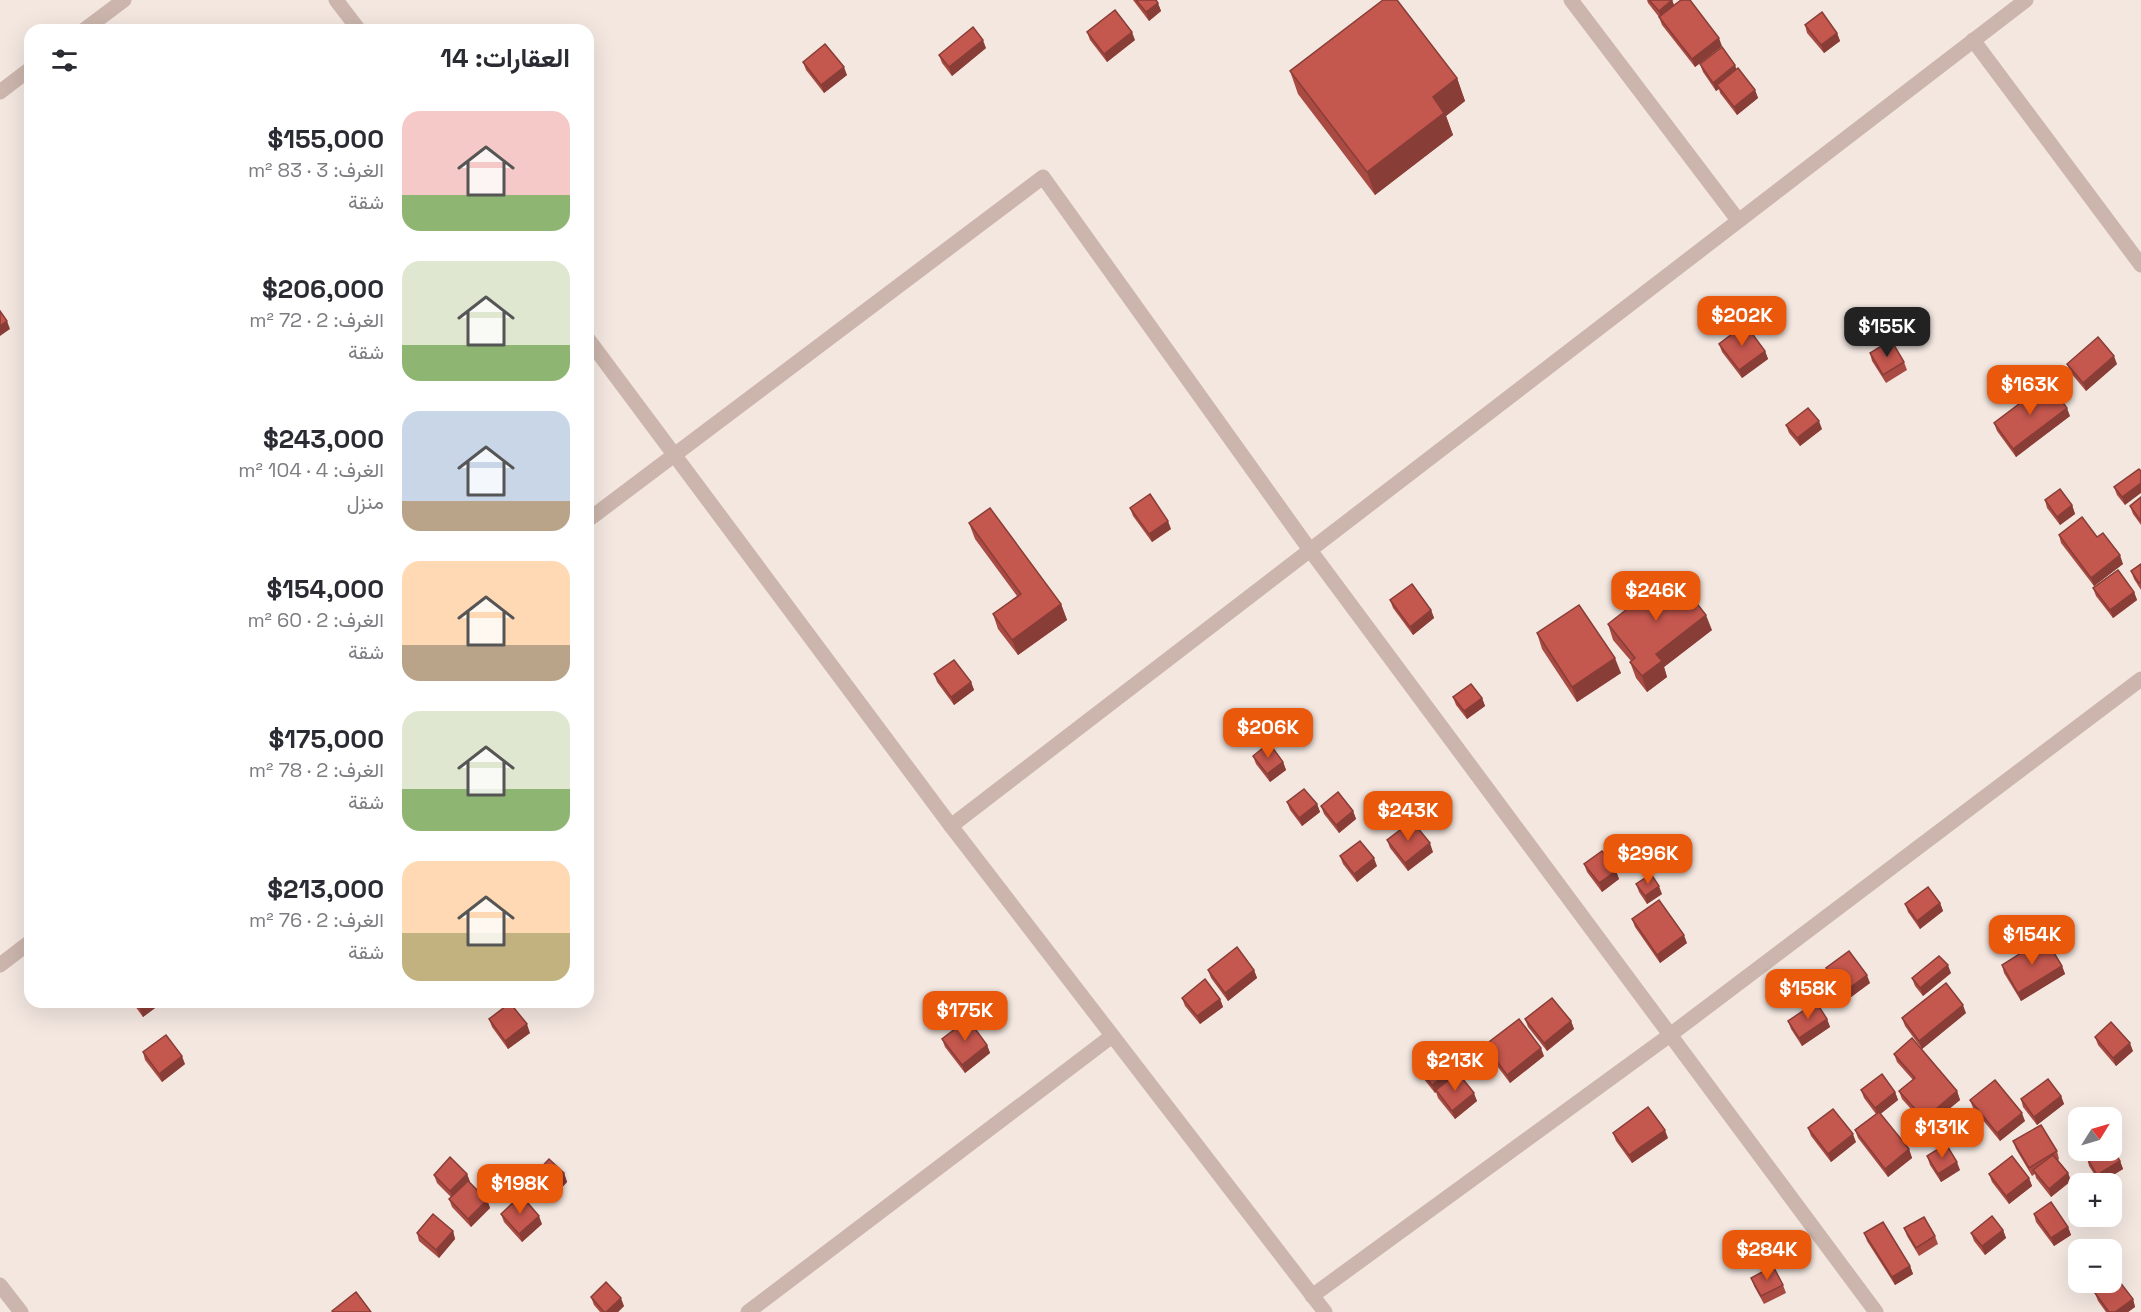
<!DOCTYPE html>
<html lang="ar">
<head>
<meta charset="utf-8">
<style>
  :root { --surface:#fff; --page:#f7f7f7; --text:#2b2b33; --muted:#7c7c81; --accent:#ea580c }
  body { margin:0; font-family:"Space Grotesk",Vazirmatn,sans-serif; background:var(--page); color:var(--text); direction:rtl; height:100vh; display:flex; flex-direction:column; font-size:22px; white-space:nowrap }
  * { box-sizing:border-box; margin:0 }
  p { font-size:20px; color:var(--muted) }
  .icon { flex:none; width:33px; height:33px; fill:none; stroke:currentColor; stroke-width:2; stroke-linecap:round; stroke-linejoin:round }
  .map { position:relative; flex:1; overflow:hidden; direction:ltr }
  .sheet { position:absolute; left:24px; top:24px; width:570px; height:984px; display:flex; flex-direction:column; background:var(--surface); border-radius:18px; box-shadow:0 6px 24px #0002; direction:rtl }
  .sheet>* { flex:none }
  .needle { width:39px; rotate:53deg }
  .fabs { position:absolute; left:2068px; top:1107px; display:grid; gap:12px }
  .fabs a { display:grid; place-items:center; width:54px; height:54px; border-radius:12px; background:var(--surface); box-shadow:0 6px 24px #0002; font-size:30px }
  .price { position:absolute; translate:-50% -51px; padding:0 14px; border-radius:12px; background:var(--accent); color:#fff; font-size:20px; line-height:39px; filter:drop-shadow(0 2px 3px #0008) }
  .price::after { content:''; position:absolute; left:50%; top:36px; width:18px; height:14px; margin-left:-9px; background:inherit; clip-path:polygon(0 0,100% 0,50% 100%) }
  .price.selected { background:#222; color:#fff }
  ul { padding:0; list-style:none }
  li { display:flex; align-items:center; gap:18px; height:150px; padding:0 24px }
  li span { display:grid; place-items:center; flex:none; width:168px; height:120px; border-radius:18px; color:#555 }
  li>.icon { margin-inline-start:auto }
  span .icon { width:72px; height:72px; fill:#fffc; stroke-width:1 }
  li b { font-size:26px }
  h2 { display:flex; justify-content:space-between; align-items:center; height:72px; padding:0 24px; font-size:26px }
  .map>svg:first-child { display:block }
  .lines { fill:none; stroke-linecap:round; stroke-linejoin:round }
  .minor { stroke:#cbb5ac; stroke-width:15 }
  .wall { fill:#a94b43 }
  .shaded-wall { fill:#893d37 }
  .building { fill:#c4574e; stroke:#893d37; stroke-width:1.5 }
</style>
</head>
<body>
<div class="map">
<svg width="2141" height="1312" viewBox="0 0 2141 1312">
  <rect width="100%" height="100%" fill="#f3e7e0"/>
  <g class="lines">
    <g class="minor">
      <polyline points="336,0 359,30"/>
      <polyline points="1571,0 1738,220"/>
      <polyline points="84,30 124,0"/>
      <polyline points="1973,40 2141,265"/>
      <polyline points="0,92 30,69"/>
      <polyline points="588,339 951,826 1325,1312"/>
      <polyline points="588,520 1043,177 1310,550 1876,1312"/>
      <polyline points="951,826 2026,0"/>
      <polyline points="0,965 30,942"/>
      <polyline points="0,1285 21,1312"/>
      <polyline points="1312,1296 1670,1035 2141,679"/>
      <polyline points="748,1312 1112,1036"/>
    </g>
  </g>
  <g class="wall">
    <polygon points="1133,0 1156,0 1161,11 1149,21"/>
    <polygon points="1647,0 1672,0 1674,5 1722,46 1695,67 1662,25 1659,17 1648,3"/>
    <polygon points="1805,25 1837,33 1840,41 1824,53 1807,33"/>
    <polygon points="1087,32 1135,40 1107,62 1090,40"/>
    <polygon points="986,48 952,76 942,63 939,55"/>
    <polygon points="803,62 847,75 824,93 806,70"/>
    <polygon points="1700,64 1737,69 1755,90 1758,98 1737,115 1720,93 1719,89 1716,91 1703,72"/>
    <polygon points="1290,71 1457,78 1465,101 1446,116 1453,135 1375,195 1298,94"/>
    <polygon points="1719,344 1765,351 1768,359 1742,378 1722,352"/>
    <polygon points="1870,353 1904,362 1907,370 1886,383 1872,361"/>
    <polygon points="2067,364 2117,364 2086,391 2070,372"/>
    <polygon points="2070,416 2016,457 1997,431 1994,423"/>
    <polygon points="1786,425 1822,429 1800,446 1789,433"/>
    <polygon points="2139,469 2125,505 2117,495 2114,487"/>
    <polygon points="2141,497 2141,525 2133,514 2130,506"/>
    <polygon points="2045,500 2072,505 2075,514 2060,525 2047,508"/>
    <polygon points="1130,508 1171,529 1152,542 1133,516"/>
    <polygon points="969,523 1061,604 1067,620 1018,655 998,629 993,614 1017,596 975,539"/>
    <polygon points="2059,535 2097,537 2123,564 2094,586 2061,543"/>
    <polygon points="2141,564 2141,590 2134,579 2131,571"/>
    <polygon points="2093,588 2134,592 2137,600 2113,618 2096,596"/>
    <polygon points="1390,600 1431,610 1434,618 1413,635 1393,608"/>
    <polygon points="1608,624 1712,630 1664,667 1667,677 1647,692 1636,678 1630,662 1631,661 1613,640"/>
    <polygon points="1537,633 1621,673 1577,702 1542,649"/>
    <polygon points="934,674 971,682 974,690 954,705 937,682"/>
    <polygon points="1453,697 1482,698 1485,706 1467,719 1456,705"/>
    <polygon points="1253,756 1283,762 1286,770 1270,782 1256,764"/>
    <polygon points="1287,802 1317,804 1320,812 1302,826 1290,810"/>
    <polygon points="1321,806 1353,811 1356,819 1339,833 1324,814"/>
    <polygon points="1387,840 1433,852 1408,871 1390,848"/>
    <polygon points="1340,856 1377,866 1357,882 1343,864"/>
    <polygon points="1584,864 1616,871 1619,879 1602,892 1587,872"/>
    <polygon points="1636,884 1662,894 1647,904 1639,892"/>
    <polygon points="1940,903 1943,911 1920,929 1908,912 1905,904"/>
    <polygon points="1632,919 1687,943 1660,963 1635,927"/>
    <polygon points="2002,965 2062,966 2065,974 2021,1001 2004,973"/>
    <polygon points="1826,968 1870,983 1847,1000 1829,976"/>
    <polygon points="1208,970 1254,970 1257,978 1228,1001 1211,978"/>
    <polygon points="1951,973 1923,996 1915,986 1912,978"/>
    <polygon points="1182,998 1220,999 1223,1007 1200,1024 1185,1006"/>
    <polygon points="132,1002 163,1002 143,1017"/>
    <polygon points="1966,1013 1922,1049 1905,1026 1902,1018"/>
    <polygon points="489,1019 530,1033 508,1049 492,1027"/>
    <polygon points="1525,1019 1571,1021 1574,1029 1547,1051 1528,1027"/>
    <polygon points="1827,1019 1830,1027 1802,1046 1791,1029 1788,1021"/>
    <polygon points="2095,1037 2133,1051 2116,1066 2098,1045"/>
    <polygon points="942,1039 987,1045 990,1053 965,1073 945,1047"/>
    <polygon points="1485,1045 1544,1056 1510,1083 1488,1054"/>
    <polygon points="143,1052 185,1064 162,1082 145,1060"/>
    <polygon points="1894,1054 1957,1091 1960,1100 1927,1127 1902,1099 1899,1091 1913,1080 1897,1062"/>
    <polygon points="1416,1065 1460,1074 1477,1101 1455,1119 1438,1098 1436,1092 1435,1093 1419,1073"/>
    <polygon points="1861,1090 1895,1092 1898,1100 1880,1114 1909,1149 1912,1158 1888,1177 1858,1138 1855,1130 1876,1114 1864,1098"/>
    <polygon points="2061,1096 2064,1104 2037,1125 2023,1107 2021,1099"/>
    <polygon points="1970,1100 2025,1121 2000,1141 1973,1108"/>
    <polygon points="1808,1128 1856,1142 1831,1162 1811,1136"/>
    <polygon points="1613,1133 1668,1138 1632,1163 1616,1141"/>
    <polygon points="2013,1141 2057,1151 2059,1159 2058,1160 2068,1173 2071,1181 2051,1197 2036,1178 2035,1174 2032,1176 2016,1149"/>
    <polygon points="1927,1156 1960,1170 1941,1182 1930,1165"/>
    <polygon points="2087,1158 2120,1161 2123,1169 2100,1183 2089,1166"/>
    <polygon points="564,1173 567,1182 551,1199 536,1185 533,1176"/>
    <polygon points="467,1174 470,1182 487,1200 490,1208 471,1227 452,1207 449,1199 451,1197 437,1183 434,1175"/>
    <polygon points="1989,1174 2029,1178 2032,1186 2009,1204 1992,1182"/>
    <polygon points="501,1214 542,1224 522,1242 504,1222"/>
    <polygon points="2034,1214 2068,1227 2071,1235 2054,1246 2036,1222"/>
    <polygon points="1904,1228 1935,1236 1938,1244 1919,1256 1907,1236"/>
    <polygon points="2003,1230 2006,1238 1985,1255 1974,1241 1971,1233"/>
    <polygon points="453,1231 455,1239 439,1258 419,1241 417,1233"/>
    <polygon points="1864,1233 1910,1266 1913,1274 1895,1285 1867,1241"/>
    <polygon points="1751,1278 1783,1285 1786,1293 1764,1304 1754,1286"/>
    <polygon points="2095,1293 2133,1299 2135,1307 2128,1312 2106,1312 2098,1301"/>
    <polygon points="591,1297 624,1306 618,1312 600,1312 594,1305"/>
  </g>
  <g class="shaded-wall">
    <polygon points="1672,0 1675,8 1661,19 1659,11"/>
    <polygon points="1158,3 1161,11 1149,21 1146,12"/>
    <polygon points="1132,32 1135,40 1107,62 1104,54"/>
    <polygon points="1837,33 1840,41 1824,53 1821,45"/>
    <polygon points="1719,38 1722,46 1695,67 1692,59"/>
    <polygon points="983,40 986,48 952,76 949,67"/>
    <polygon points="1735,65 1738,73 1717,85 1719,89 1716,91 1713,83"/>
    <polygon points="844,67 847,75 824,93 821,85"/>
    <polygon points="1457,78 1465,101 1446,116 1453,135 1375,195 1367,172 1433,97"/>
    <polygon points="1755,90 1758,98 1737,115 1734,107"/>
    <polygon points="7,321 10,329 0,336 0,326"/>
    <polygon points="1765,351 1768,359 1742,378 1739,370"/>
    <polygon points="2114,356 2117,364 2086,391 2083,383"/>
    <polygon points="2067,408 2070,416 2016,457 2013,449"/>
    <polygon points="1819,421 1822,429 1800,446 1797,438"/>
    <polygon points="2141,483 2141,493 2125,505 2122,497"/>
    <polygon points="2072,505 2075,514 2060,525 2057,517"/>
    <polygon points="1168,521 1171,529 1152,542 1149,534"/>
    <polygon points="2120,555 2123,564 2094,586 2091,578"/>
    <polygon points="2134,592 2137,600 2113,618 2110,610"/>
    <polygon points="1061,604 1067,620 1018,655 1012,640"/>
    <polygon points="1431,610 1434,618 1413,635 1410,627"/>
    <polygon points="1706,615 1712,630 1664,667 1667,677 1647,692 1642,676 1656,654"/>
    <polygon points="1615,658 1621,673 1577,702 1572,687"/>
    <polygon points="971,682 974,690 954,705 951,697"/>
    <polygon points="1482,698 1485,706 1467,719 1464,711"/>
    <polygon points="1283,762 1286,770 1270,782 1267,774"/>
    <polygon points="1317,804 1320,812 1302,826 1299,818"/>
    <polygon points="1353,811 1356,819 1339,833 1336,825"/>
    <polygon points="1430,843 1433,852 1408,871 1405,863"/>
    <polygon points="1374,858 1377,866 1357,882 1354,874"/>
    <polygon points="1616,871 1619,879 1602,892 1599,883"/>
    <polygon points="1659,886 1662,894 1647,904 1645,896"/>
    <polygon points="1940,903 1943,911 1920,929 1917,921"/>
    <polygon points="1684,935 1687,943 1660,963 1657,955"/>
    <polygon points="1948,965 1951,973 1923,996 1920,988"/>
    <polygon points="2062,966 2065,974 2021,1001 2018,993"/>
    <polygon points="1254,970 1257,978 1228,1001 1225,993"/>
    <polygon points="1867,975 1870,983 1847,1000 1844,992"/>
    <polygon points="1220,999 1223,1007 1200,1024 1197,1016"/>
    <polygon points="137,1002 163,1002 143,1017"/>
    <polygon points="1963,1005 1966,1013 1922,1049 1919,1041"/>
    <polygon points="1827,1019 1830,1027 1802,1046 1799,1038"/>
    <polygon points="1571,1021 1574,1029 1547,1051 1544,1043"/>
    <polygon points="527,1024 530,1033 508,1049 505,1041"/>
    <polygon points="2130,1043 2133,1051 2116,1066 2113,1058"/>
    <polygon points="987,1045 990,1053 965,1073 962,1065"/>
    <polygon points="1541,1048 1544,1056 1510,1083 1507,1075"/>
    <polygon points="182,1056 185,1064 162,1082 159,1074"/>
    <polygon points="1457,1066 1460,1074 1437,1092 1436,1090 1436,1092 1435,1093 1432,1085"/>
    <polygon points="1957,1091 1960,1100 1927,1127 1924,1119"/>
    <polygon points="1895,1092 1898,1100 1878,1116 1875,1108"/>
    <polygon points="1474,1093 1477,1101 1455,1119 1452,1111"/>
    <polygon points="2061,1096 2064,1104 2037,1125 2034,1117"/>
    <polygon points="2022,1113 2025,1121 2000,1141 1997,1133"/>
    <polygon points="1665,1130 1668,1138 1632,1163 1629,1155"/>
    <polygon points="1853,1134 1856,1142 1831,1162 1828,1154"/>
    <polygon points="1909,1149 1912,1158 1888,1177 1885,1169"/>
    <polygon points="2120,1161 2123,1169 2100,1183 2097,1175"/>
    <polygon points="1957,1162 1960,1170 1941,1182 1938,1174"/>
    <polygon points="564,1173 567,1182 551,1199 548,1191"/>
    <polygon points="2068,1173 2071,1181 2051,1197 2049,1189"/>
    <polygon points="467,1174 470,1182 453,1199 450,1191"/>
    <polygon points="2029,1178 2032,1186 2009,1204 2006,1196"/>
    <polygon points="487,1200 490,1208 471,1227 468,1219"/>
    <polygon points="539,1216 542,1224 522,1242 519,1234"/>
    <polygon points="2068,1227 2071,1235 2054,1246 2051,1238"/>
    <polygon points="2003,1230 2006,1238 1985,1255 1982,1246"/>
    <polygon points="453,1231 455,1239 439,1258 436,1250"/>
    <polygon points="1910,1266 1913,1274 1895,1285 1892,1277"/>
    <polygon points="621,1298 624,1306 618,1312 606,1312"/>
    <polygon points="2133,1299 2135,1307 2128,1312 2115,1312"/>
  </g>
  <g class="building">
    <polygon points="1136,0 1156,0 1158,3 1146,12"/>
    <polygon points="1383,0 1397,0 1457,78 1433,97 1444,113 1367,172 1290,71"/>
    <polygon points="1649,0 1672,0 1659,11"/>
    <polygon points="1681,0 1690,0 1719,38 1692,59 1659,17"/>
    <polygon points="1115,10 1132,32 1104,54 1087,32"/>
    <polygon points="1822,12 1837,33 1821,45 1805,25"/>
    <polygon points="973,27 983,40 949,67 939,55"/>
    <polygon points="825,44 844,67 821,85 803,62"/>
    <polygon points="1722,47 1735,65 1713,83 1700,64"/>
    <polygon points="1738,68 1755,90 1734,107 1717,85"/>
    <polygon points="0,311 7,321 0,326"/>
    <polygon points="1745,324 1765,351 1739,370 1719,344"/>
    <polygon points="2098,337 2114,356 2083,383 2067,364"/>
    <polygon points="1891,340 1904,362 1883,375 1870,353"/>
    <polygon points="2048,382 2067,408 2013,449 1994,423"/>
    <polygon points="1808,408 1819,421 1797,438 1786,425"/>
    <polygon points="2139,469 2141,471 2141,483 2122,497 2114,487"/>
    <polygon points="2060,489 2072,505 2057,517 2045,500"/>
    <polygon points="1150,494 1168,521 1149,534 1130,508"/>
    <polygon points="2141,497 2141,521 2130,506"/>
    <polygon points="990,508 1061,604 1012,640 993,614 1021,594 969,523"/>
    <polygon points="2082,517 2097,537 2103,533 2120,555 2091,578 2059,535"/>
    <polygon points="2141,564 2141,582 2139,583 2131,571"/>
    <polygon points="2118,570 2134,592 2110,610 2093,588"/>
    <polygon points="1673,573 1706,615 1656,654 1662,661 1642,676 1630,662 1635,658 1608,624"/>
    <polygon points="1412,584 1431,610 1410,627 1390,600"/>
    <polygon points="1579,605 1615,658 1572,687 1537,633"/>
    <polygon points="954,660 971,682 951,697 934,674"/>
    <polygon points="1471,684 1482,698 1464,711 1453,697"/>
    <polygon points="1269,743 1283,762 1267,774 1253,756"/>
    <polygon points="1304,789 1317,804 1299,818 1287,802"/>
    <polygon points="1338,792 1353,811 1336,825 1321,806"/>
    <polygon points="1412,821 1430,843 1405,863 1387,840"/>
    <polygon points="1360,841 1374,858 1354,874 1340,856"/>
    <polygon points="1602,851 1616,871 1599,883 1584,864"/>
    <polygon points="1651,874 1659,886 1645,896 1636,884"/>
    <polygon points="1928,887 1940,903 1917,921 1905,904"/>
    <polygon points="1659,900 1684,935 1657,955 1632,919"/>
    <polygon points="2045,938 2062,966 2018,993 2002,965"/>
    <polygon points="1237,947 1254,970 1225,993 1208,970"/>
    <polygon points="1849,951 1867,975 1844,992 1826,968"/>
    <polygon points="1939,956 1948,965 1920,988 1912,978"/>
    <polygon points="1205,979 1220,999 1197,1016 1182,998"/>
    <polygon points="1946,983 1963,1005 1919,1041 1902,1018"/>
    <polygon points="1552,998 1571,1021 1544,1043 1525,1019"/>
    <polygon points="1816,1002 1827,1019 1799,1038 1788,1021"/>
    <polygon points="510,1003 527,1024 505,1041 489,1019"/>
    <polygon points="968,1019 987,1045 962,1065 942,1039"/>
    <polygon points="1519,1019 1541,1048 1507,1075 1485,1045"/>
    <polygon points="2111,1022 2130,1043 2113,1058 2095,1037"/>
    <polygon points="166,1035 182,1056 159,1074 143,1052"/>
    <polygon points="1912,1038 1957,1091 1924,1119 1899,1091 1915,1078 1894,1054"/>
    <polygon points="1440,1046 1457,1066 1432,1085 1416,1065"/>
    <polygon points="1458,1073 1474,1093 1452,1111 1436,1090"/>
    <polygon points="1882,1074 1895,1092 1875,1108 1861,1090"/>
    <polygon points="2048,1079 2061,1096 2034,1117 2021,1099"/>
    <polygon points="1995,1080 2022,1113 1997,1133 1970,1100"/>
    <polygon points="1648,1107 1665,1130 1629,1155 1613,1133"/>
    <polygon points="1833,1109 1853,1134 1828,1154 1808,1128"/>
    <polygon points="1879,1112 1909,1149 1885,1169 1855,1130"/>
    <polygon points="2041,1125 2057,1151 2029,1168 2013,1141"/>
    <polygon points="1946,1144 1957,1162 1938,1174 1927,1156"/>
    <polygon points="2112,1148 2120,1161 2097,1175 2087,1158 2098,1150 2112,1150"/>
    <polygon points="2053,1155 2068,1173 2049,1189 2033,1170"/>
    <polygon points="2012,1156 2029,1178 2006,1196 1989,1174"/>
    <polygon points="450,1157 467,1174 450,1191 434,1175"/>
    <polygon points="549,1159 564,1173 548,1191 533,1176"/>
    <polygon points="468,1181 487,1200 468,1219 449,1199"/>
    <polygon points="521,1195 539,1216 519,1234 501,1214"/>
    <polygon points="2051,1202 2068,1227 2051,1238 2034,1214"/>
    <polygon points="433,1214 453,1231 436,1250 417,1233"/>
    <polygon points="1992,1216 2003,1230 1982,1246 1971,1233"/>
    <polygon points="1924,1217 1935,1236 1916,1248 1904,1228"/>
    <polygon points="1883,1222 1910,1266 1892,1277 1864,1233"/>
    <polygon points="1773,1266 1783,1285 1761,1296 1751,1278"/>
    <polygon points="2116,1277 2133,1299 2115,1312 2109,1312 2095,1293 2108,1282 2112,1282 2112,1280"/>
    <polygon points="606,1282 621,1298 606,1312 604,1312 591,1297"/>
    <polygon points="356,1292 371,1312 333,1312 332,1311"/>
  </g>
</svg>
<div class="fabs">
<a><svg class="needle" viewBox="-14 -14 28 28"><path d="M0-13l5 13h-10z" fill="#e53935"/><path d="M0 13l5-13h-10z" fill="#7c7c81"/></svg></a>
<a>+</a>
<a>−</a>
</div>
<b class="price" style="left:1742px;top:347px">$202K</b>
<b class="price selected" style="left:1887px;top:358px">$155K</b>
<b class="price" style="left:2030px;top:416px">$163K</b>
<b class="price" style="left:1656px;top:622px">$246K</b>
<b class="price" style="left:1268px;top:759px">$206K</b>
<b class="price" style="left:1408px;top:842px">$243K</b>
<b class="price" style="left:1648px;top:885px">$296K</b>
<b class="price" style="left:2032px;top:966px">$154K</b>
<b class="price" style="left:1808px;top:1020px">$158K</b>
<b class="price" style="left:965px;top:1042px">$175K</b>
<b class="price" style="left:1455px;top:1092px">$213K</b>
<b class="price" style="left:1942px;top:1159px">$131K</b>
<b class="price" style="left:520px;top:1215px">$198K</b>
<b class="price" style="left:1767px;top:1281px">$284K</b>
<section class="sheet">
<h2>العقارات: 14<svg class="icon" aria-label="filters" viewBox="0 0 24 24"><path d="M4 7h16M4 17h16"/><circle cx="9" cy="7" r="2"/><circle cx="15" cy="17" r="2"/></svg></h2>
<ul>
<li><span style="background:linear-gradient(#f6c9c9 70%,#8fb573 0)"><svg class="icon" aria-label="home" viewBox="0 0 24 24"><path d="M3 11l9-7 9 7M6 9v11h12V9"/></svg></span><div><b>$155,000</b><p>الغرف: 3 · 83 m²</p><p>شقة</p></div></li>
<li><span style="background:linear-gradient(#dfe7d0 70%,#8fb573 0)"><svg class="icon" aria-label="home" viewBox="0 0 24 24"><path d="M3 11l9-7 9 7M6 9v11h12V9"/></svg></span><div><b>$206,000</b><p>الغرف: 2 · 72 m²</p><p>شقة</p></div></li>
<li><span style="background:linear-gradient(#c9d6e8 75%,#b9a48a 0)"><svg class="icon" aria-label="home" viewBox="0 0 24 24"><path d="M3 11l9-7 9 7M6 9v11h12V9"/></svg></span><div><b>$243,000</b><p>الغرف: 4 · 104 m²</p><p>منزل</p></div></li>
<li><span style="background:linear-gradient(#ffd9b3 70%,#b9a48a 0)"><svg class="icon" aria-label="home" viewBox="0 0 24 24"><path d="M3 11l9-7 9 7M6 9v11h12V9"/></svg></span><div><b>$154,000</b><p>الغرف: 2 · 60 m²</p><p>شقة</p></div></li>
<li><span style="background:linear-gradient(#dfe7d0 65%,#8fb573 0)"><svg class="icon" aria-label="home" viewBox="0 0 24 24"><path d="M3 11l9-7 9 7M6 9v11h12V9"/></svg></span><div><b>$175,000</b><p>الغرف: 2 · 78 m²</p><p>شقة</p></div></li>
<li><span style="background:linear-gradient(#ffd9b3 60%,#c2b280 0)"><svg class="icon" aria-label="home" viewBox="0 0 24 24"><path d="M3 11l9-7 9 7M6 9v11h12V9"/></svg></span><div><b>$213,000</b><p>الغرف: 2 · 76 m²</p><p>شقة</p></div></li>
</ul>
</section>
</div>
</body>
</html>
